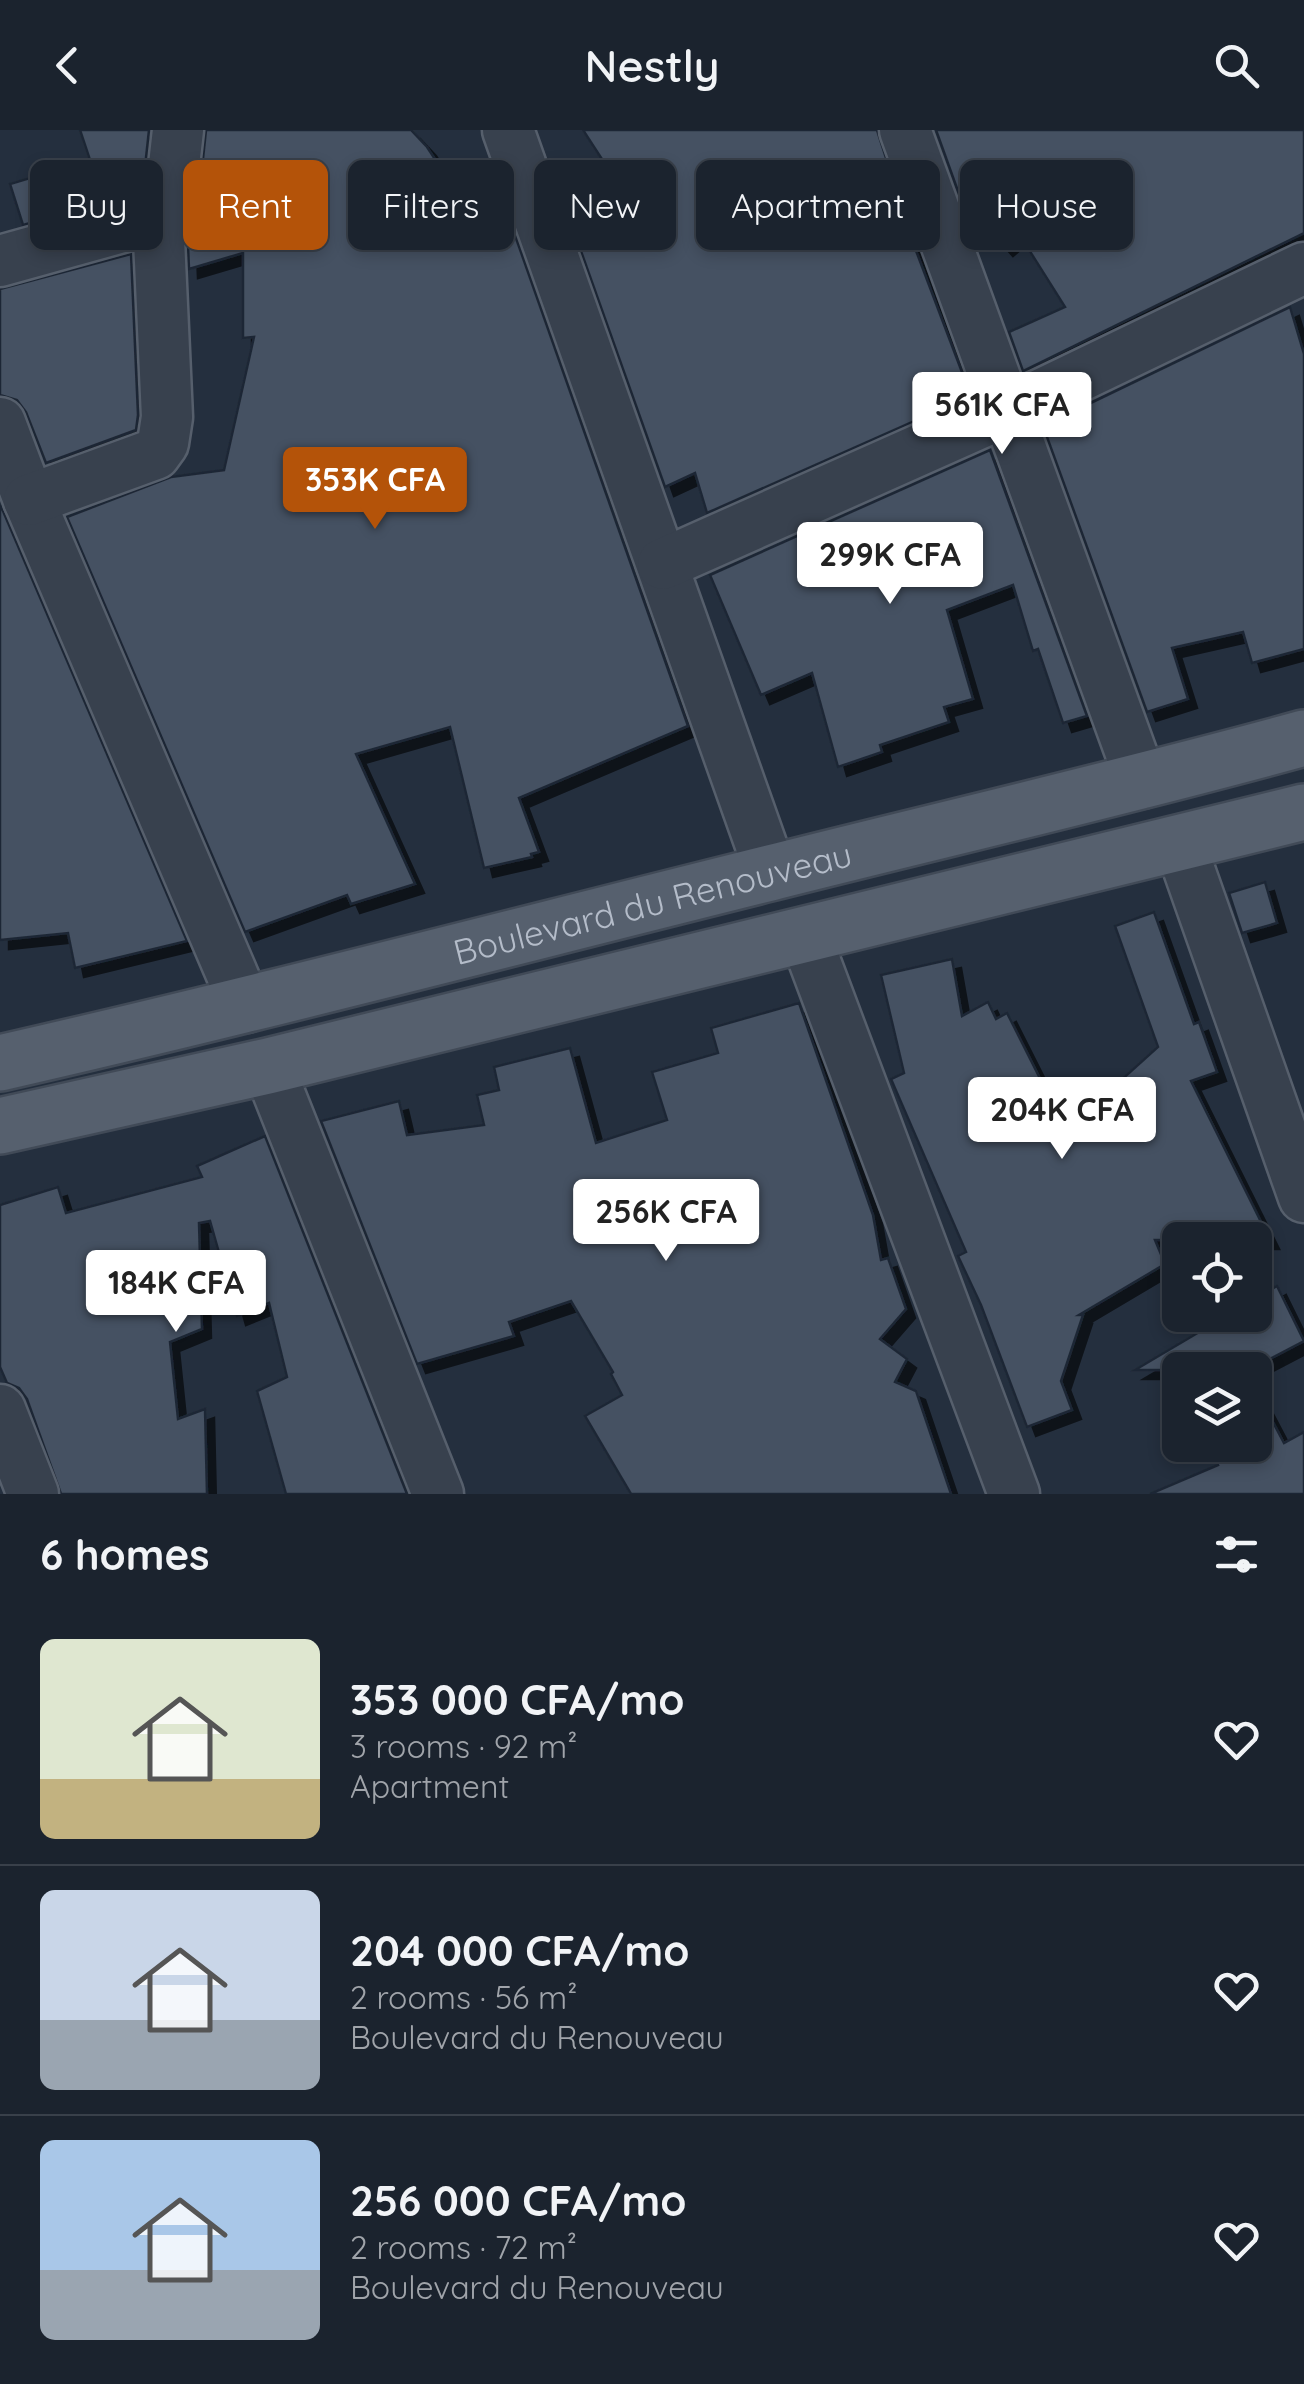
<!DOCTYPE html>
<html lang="en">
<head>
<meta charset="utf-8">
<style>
  :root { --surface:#1b232e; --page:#282f3a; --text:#f1f3f6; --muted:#a0a4aa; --line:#39404a; --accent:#b45309 }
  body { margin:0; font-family:Quicksand,sans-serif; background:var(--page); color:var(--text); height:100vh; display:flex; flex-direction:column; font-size:38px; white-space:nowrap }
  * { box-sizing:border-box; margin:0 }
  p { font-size:32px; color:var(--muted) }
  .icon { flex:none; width:55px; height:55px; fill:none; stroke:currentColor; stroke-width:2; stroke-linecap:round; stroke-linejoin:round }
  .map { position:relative; height:1364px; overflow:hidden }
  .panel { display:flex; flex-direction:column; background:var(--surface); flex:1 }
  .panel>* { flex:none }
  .guide { position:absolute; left:30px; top:30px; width:1245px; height:90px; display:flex; gap:20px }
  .tools { position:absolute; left:1162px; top:1092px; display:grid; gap:20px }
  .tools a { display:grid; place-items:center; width:110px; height:110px; border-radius:15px; background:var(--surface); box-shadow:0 5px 15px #0003,0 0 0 2px var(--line); font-size:50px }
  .price { position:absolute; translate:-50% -85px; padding:0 22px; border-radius:10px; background:#fff; color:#222; font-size:32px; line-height:65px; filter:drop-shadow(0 2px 5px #0008) }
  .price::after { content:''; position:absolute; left:50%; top:60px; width:30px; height:22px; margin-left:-15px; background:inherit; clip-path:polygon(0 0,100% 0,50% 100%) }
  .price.current { background:var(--accent); color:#fff }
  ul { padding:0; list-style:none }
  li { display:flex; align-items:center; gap:30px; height:250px; padding:0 40px }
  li+li { border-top:2px solid var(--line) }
  li span { display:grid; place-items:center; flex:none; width:280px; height:200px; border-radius:15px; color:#555 }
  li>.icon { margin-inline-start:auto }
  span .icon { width:120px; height:120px; fill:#fffc; stroke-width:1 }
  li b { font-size:42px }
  h2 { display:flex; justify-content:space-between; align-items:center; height:120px; padding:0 40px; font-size:42px }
  .pill { padding:0 35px; border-radius:15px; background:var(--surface); box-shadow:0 5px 15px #0003,0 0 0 2px var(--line); font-size:35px; line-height:90px }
  .pill.current { background:var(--accent); color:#fff }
  header { display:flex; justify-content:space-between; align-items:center; height:130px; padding:0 40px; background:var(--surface); font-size:45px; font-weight:600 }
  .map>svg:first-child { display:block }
  .building { fill:#455162; stroke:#1f2835; stroke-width:2.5; filter:url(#shadow) }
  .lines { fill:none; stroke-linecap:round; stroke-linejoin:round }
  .street-casing { stroke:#565f6c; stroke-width:55 }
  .primary-casing { stroke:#414a57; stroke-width:60 }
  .street { stroke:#38414e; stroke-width:50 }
  .primary { stroke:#56606e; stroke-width:55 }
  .labels { text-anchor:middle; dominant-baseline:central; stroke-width:10; stroke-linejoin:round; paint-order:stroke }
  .street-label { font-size:35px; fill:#b4bcc9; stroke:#1d2633 }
</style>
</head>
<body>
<header><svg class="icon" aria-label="back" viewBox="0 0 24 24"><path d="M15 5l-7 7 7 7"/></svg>Nestly<svg class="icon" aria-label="search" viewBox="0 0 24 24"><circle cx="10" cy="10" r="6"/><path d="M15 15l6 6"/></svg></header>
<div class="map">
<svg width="1304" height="1364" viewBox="0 0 1304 1364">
  <defs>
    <filter id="shadow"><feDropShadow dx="9" dy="9" stdDeviation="0" flood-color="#0009"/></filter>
  </defs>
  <rect width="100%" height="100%" fill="#242f3e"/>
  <g class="building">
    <polygon points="80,0 149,0 144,46 137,63 23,95 10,54 90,30"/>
    <polygon points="206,0 411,0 427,17 452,55 455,53 468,88 505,77 688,596 519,668 539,722 531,724 532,727 484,738 450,597 356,624 415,754 351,774 347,765 245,802 67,387 171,347 224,340 254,207 243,208 243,123 189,139 187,92 200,57"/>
    <polygon points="583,0 877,0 915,118 971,266 707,383 695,343 665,357 566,79 620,57"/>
    <polygon points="936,0 1304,0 1304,103 1023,241 1009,202 1065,177 1019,104 1004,117 975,85 968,89"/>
    <polygon points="131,124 138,285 136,300 46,333 26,282 17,270 0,265 0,159"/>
    <polygon points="1290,177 1304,224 1304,519 1252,533 1243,502 1172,518 1188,569 1147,582 1043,296"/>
    <polygon points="990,320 1087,586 1063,593 1038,519 1033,521 1013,455 947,480 973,569 944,577 949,592 880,615 882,622 838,637 812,543 761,565 710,445"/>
    <polygon points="0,375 3,381 187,811 75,838 68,803 0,810"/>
    <polygon points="1265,752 1277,793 1242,803 1229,763"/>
    <polygon points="1154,782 1194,894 1199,892 1217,942 1191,951 1270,1110 1155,1110 1165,1134 1079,1185 1083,1185 1061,1251 1072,1280 1027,1297 981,1175 958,1126 966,1122 891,949 904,943 881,845 952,829 962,886 988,872 996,889 1007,883 1066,1000 1158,917 1115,796"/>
    <polygon points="799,873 873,1085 881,1130 888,1128 906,1179 880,1209 907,1229 895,1252 916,1261 951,1364 631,1364 585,1286 622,1265 611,1244 613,1242 571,1171 509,1192 514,1206 417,1234 321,991 399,971 407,1005 484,995 477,965 499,960 494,937 570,918 596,1013 667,990 652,942 718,923 711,898"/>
    <polygon points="265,1006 407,1364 286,1364 257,1261 287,1247 269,1173 237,1186 210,1091 199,1093 202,1199 170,1212 178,1289 205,1279 207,1364 61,1364 27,1269 19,1258 7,1253 0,1237 0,1075 58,1057 66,1083 202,1047 197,1036"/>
    <polygon points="1277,1156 1304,1211 1249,1240 1135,1240 1228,1185 1255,1185 1255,1169"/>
    <polygon points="1255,1258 1284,1313 1304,1302 1304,1364 1150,1364 1218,1335 1208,1315 1255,1315"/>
  </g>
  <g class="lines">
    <defs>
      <g id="street">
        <polyline points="508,0 771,743"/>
        <polyline points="905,0 1142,653"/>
        <polyline points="0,131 158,87"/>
        <polyline points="0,293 29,370 246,877"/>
        <polyline points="29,370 155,324 163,313 167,287 158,87 172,53 178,0"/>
        <polyline points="663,434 1009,280 1304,138"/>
        <polyline points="1180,714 1304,1067"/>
        <polyline points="804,803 1014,1364"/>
        <polyline points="268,936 438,1364"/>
        <polyline points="0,1280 33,1364"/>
      </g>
      <g id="primary">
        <path id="s1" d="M0 933C258 874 513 807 770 743 948 698 1127 657 1304 608"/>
        <polyline points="0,996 268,936 1304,682"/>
      </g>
    </defs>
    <use href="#street" class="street-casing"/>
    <use href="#primary" class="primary-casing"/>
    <use href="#street" class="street"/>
    <use href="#primary" class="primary"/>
  </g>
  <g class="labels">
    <g class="street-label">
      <text stroke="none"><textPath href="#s1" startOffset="672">Boulevard du Renouveau</textPath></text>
    </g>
  </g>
</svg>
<div class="tools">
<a><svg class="icon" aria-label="locate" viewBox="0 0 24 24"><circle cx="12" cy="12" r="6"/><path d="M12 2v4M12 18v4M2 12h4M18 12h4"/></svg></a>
<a><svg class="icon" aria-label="layers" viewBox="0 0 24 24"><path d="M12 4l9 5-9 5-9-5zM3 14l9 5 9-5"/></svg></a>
</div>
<b class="price" style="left:1002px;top:327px">561K CFA</b>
<b class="price current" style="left:375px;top:402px">353K CFA</b>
<b class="price" style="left:890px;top:477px">299K CFA</b>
<b class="price" style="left:1062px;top:1032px">204K CFA</b>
<b class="price" style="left:666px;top:1134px">256K CFA</b>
<b class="price" style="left:176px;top:1205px">184K CFA</b>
<div class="guide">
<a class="pill">Buy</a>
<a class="pill current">Rent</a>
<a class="pill">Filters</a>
<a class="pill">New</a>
<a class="pill">Apartment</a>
<a class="pill">House</a>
</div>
</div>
<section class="panel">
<h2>6 homes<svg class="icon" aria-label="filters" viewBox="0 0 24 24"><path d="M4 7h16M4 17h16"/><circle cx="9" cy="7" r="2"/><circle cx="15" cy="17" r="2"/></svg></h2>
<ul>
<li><span style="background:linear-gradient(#dfe7d0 70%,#c2b280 0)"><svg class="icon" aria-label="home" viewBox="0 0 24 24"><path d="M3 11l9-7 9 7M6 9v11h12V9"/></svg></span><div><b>353 000 CFA/mo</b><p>3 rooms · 92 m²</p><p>Apartment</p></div><svg class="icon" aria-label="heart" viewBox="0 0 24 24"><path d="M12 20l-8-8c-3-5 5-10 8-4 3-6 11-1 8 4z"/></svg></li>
<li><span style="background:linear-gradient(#c9d6e8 65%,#9aa5b1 0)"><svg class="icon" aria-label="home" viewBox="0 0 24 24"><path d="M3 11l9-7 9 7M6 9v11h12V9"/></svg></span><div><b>204 000 CFA/mo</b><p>2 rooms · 56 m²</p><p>Boulevard du Renouveau</p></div><svg class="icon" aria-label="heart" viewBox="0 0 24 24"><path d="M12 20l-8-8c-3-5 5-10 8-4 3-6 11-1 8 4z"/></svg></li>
<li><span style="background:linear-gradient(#a9c7e8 65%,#9aa5b1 0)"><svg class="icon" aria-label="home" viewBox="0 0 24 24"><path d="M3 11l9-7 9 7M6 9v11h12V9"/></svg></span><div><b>256 000 CFA/mo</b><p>2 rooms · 72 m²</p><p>Boulevard du Renouveau</p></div><svg class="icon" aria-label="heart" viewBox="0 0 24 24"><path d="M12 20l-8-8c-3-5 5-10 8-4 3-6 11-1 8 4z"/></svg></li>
</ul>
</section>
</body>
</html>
